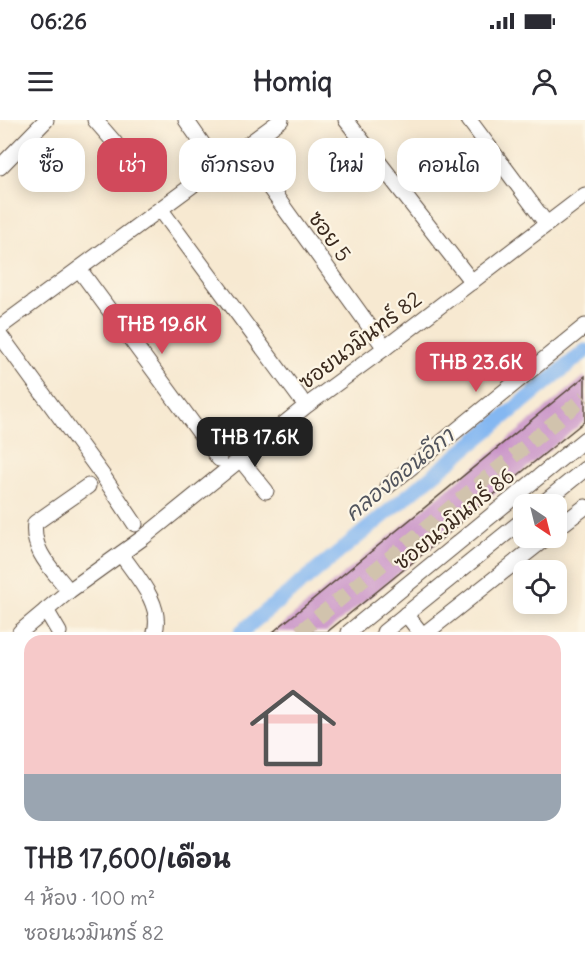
<!DOCTYPE html>
<html lang="th">
<head>
<meta charset="utf-8">
<style>
  :root { --surface:#fff; --page:#f2f2f3; --text:#2b2b33; --muted:#7c7c81; --accent:#d1495b }
  body { margin:0; font-family:Delius,"Playpen Sans Thai",sans-serif; background:var(--page); color:var(--text); height:100vh; display:flex; flex-direction:column; font-size:22px; white-space:nowrap }
  * { box-sizing:border-box; margin:0 }
  p { font-size:20px; color:var(--muted) }
  .icon { flex:none; width:33px; height:33px; fill:none; stroke:currentColor; stroke-width:2; stroke-linecap:round; stroke-linejoin:round }
  .map { position:relative; height:512px; overflow:hidden }
  .panel { display:flex; flex-direction:column; background:var(--surface); flex:1 }
  .panel>* { flex:none }
  .hud { position:absolute; left:18px; top:18px; width:549px; height:54px; display:flex; gap:12px }
  .needle { width:39px; rotate:145deg }
  .tools { position:absolute; left:513px; top:374px; display:grid; gap:12px }
  .tools a { display:grid; place-items:center; width:54px; height:54px; border-radius:12px; background:var(--surface); box-shadow:0 3px 15px #0003; font-size:30px }
  .price { position:absolute; translate:-50% -51px; padding:0 14px; border-radius:12px; background:var(--accent); color:#fff; font-size:20px; line-height:39px; filter:drop-shadow(0 2px 3px #0008) }
  .price::after { content:''; position:absolute; left:50%; top:36px; width:18px; height:14px; margin-left:-9px; background:inherit; clip-path:polygon(0 0,100% 0,50% 100%) }
  .price.current { background:#222; color:#fff }
  ul { padding:0; list-style:none }
  li { display:grid; align-content:center; gap:12px; height:318px; padding:0 24px }
  li span { display:grid; place-items:center; height:186px; border-radius:18px; color:#555 }
  li>.icon { margin-inline-start:auto }
  span .icon { width:108px; height:108px; fill:#fffc; stroke-width:1 }
  li b { font-size:26px }
  .pill { padding:0 21px; border-radius:18px; background:var(--surface); box-shadow:0 3px 15px #0003; font-size:21px; line-height:54px }
  .pill.current { background:var(--accent); color:#fff }
  .status { display:flex; justify-content:space-between; align-items:center; height:42px; padding:0 30px; background:var(--surface); direction:ltr }
  .status svg { height:16px; fill:currentColor }
  header { display:flex; justify-content:space-between; align-items:center; height:78px; padding:0 24px; background:var(--surface); font-size:27px; font-weight:700 }
  .map>svg:first-child { display:block }
  .lines { fill:none; stroke-linecap:round; stroke-linejoin:round }
  .canal { stroke:#84b7f1; stroke-width:15 }
  .building { fill:#c790c7 }
  .minor-tunnel { stroke:#d1c3ad; stroke-width:15; stroke-dasharray:15 8; stroke-linecap:butt }
  .minor-casing { stroke:#574739; stroke-width:17 }
  .minor { stroke:#fff; stroke-width:15 }
  .labels { text-anchor:middle; dominant-baseline:central; stroke-width:4.5; stroke-linejoin:round; paint-order:stroke }
  .street-label { font-size:21px; fill:#3b2a1e; stroke:#fcf5e5 }
  .water-label { font-size:22px; font-style:italic; fill:#51545d; stroke:#fcf5e5 }
</style>
</head>
<body>
<div class="status"><b>06:26</b><svg viewBox="0 0 49 12"><path d="M0 12V9h3v3zM5 12V6h3v6zM10 12V3h3v9zM15 12V0h3v12zM26 1h20v11H26zM47 4h2v5h-2z"/></svg></div>
<header><svg class="icon" aria-label="menu" viewBox="0 0 24 24"><path d="M4 6h16M4 12h16M4 18h16"/></svg>Homiq<svg class="icon" aria-label="person" viewBox="0 0 24 24"><circle cx="12" cy="8" r="4"/><path d="M4 21q1-7 8-7t8 7"/></svg></header>
<div class="map">
<svg width="585" height="512" viewBox="0 0 585 512">
  <rect width="100%" height="100%" fill="#fcf5e5"/>
  <filter id="ink" filterUnits="userSpaceOnUse"><feTurbulence type="fractalNoise" baseFrequency=".0167" numOctaves="2"/><feDisplacementMap in="SourceGraphic" scale="12" xChannelSelector="R" yChannelSelector="G"/><feConvolveMatrix kernelMatrix="1 2 1 2 8 2 1 2 1" color-interpolation-filters="sRGB"/></filter>
  <filter id="wash" filterUnits="userSpaceOnUse"><feTurbulence type="fractalNoise" baseFrequency=".008" numOctaves="4" result="noise"/><feDisplacementMap in="SourceGraphic" scale="24" xChannelSelector="R" yChannelSelector="G"/><feGaussianBlur stdDeviation="1.35" result="paint"/><feColorMatrix in="noise" values="0 0 0 0 0 0 0 0 0 0 0 0 0 0 0 0 0 1.4 0 .05"/><feComposite in="paint" operator="in"/></filter>
  <g filter="url(#wash)">
    <rect width="100%" height="100%" fill="#f7e9d1"/>
    <g class="lines">
      <polyline class="canal" points="241,512 585,231"/>
    </g>
    <g id="blocks">
      <polygon class="building" points="585,256 585,301 460,402 461,403 327,512 273,512"/>
    </g>
  </g>
  <g filter="url(#ink)">
    <use href="#blocks" fill-opacity="0" stroke="#574739" stroke-width="1.5"/>
    <g class="lines">
      <polyline class="minor-tunnel" points="300,512 585,277"/>
      <defs>
        <g id="minor">
          <polyline points="95,0 115,23"/>
          <polyline points="186,0 218,46"/>
          <polyline points="346,0 472,162"/>
          <polyline points="469,0 543,99"/>
          <polyline points="241,28 385,228"/>
          <polyline points="0,47 46,0"/>
          <polyline points="161,90 300,278"/>
          <polyline points="79,149 219,339"/>
          <polyline points="0,207 281,0"/>
          <polyline points="0,215 103,356 135,404"/>
          <polyline points="240,339 266,371"/>
          <polyline points="388,366 585,206"/>
          <polyline points="542,384 585,349"/>
          <polyline points="556,409 585,387"/>
          <path d="M121 434C136 456 163 484 155 512"/>
          <path d="M69 471C53 450 31 431 35 403L88 366"/>
          <polyline points="46,490 59,512"/>
          <polyline points="406,494 420,512"/>
          <polyline points="20,512 69,471 144,417 306,286 385,228 585,75"/>
          <polyline points="349,512 585,319"/>
          <polyline points="384,512 524,399"/>
          <polyline points="427,512 547,417"/>
        </g>
      </defs>
      <use href="#minor" class="minor-casing"/>
      <use href="#minor" class="minor"/>
    </g>
  </g>
  <g class="labels">
    <g class="street-label">
      <text transform="translate(330 116) rotate(54)">ซอย 5</text>
      <text transform="translate(360 220) rotate(-37)">ซอยนวมินทร์ 82</text>
      <text transform="translate(454 399) rotate(-39)">ซอยนวมินทร์ 86</text>
    </g>
    <g class="water-label">
      <text transform="translate(399 354) rotate(-39)">คลองดอนอีกา</text>
    </g>
  </g>
</svg>
<div class="tools">
<a><svg class="needle" viewBox="-14 -14 28 28"><path d="M0-13l5 13h-10z" fill="#e53935"/><path d="M0 13l5-13h-10z" fill="#7c7c81"/></svg></a>
<a><svg class="icon" aria-label="locate" viewBox="0 0 24 24"><circle cx="12" cy="12" r="6"/><path d="M12 2v4M12 18v4M2 12h4M18 12h4"/></svg></a>
</div>
<b class="price" style="left:162px;top:235px">THB 19.6K</b>
<b class="price" style="left:476px;top:273px">THB 23.6K</b>
<b class="price current" style="left:255px;top:348px">THB 17.6K</b>
<div class="hud">
<a class="pill">ซื้อ</a>
<a class="pill current">เช่า</a>
<a class="pill">ตัวกรอง</a>
<a class="pill">ใหม่</a>
<a class="pill">คอนโด</a>
</div>
</div>
<section class="panel">
<ul>
<li><span style="background:linear-gradient(#f6c9c9 75%,#9aa5b1 0)"><svg class="icon" aria-label="home" viewBox="0 0 24 24"><path d="M3 11l9-7 9 7M6 9v11h12V9"/></svg></span><div><b>THB 17,600/เดือน</b><p>4 ห้อง · 100 m²</p><p>ซอยนวมินทร์ 82</p></div></li>
</ul>
</section>
</body>
</html>
